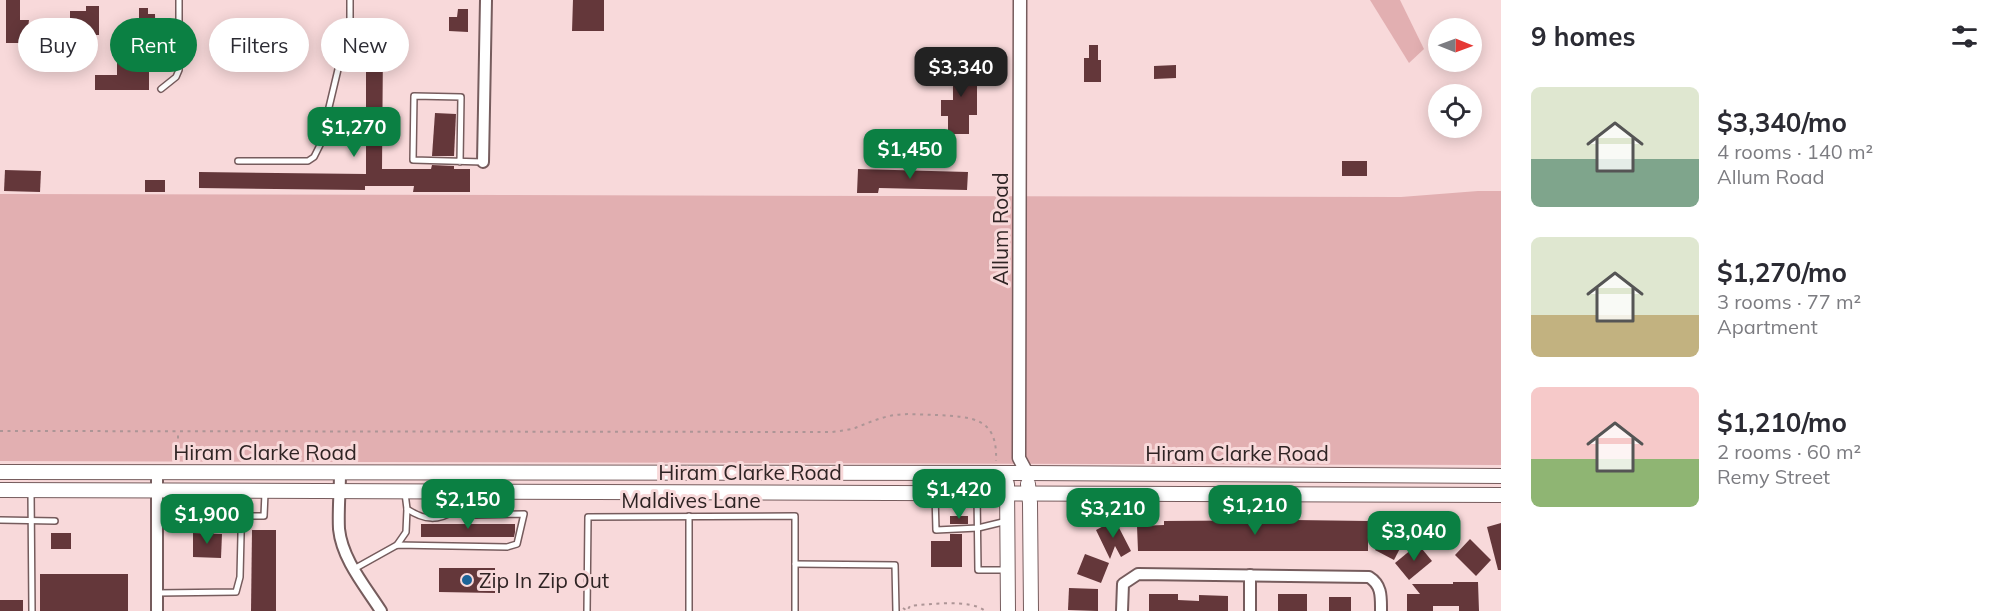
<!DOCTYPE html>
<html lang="en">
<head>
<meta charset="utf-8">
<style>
  :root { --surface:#fff; --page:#f2f2f3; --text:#2b2b33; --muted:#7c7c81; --accent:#0b8043 }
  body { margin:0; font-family:Mulish,sans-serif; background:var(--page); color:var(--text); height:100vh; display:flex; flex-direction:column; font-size:22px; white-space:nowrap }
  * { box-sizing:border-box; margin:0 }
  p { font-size:20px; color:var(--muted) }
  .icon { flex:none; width:33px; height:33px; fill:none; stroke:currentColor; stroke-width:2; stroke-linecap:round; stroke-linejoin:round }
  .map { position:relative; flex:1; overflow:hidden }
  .sheet { display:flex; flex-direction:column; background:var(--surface); width:510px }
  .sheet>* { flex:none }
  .banner { position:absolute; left:18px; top:18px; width:570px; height:54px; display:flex; gap:12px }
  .needle { width:39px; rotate:91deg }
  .tools { position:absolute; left:1428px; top:18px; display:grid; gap:12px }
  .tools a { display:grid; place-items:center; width:54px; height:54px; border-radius:50%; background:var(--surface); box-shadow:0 3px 15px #0003; font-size:30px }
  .price { position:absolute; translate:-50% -51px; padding:0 14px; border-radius:12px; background:var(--accent); color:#fff; font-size:20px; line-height:39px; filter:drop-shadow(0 2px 3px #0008) }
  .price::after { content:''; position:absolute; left:50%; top:36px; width:18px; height:14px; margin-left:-9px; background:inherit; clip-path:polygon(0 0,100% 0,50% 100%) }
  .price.active { background:#222; color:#fff }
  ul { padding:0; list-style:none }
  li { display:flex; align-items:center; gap:18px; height:150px; padding:0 30px }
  li span { display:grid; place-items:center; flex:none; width:168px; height:120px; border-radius:9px; color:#555 }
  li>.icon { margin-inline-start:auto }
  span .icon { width:72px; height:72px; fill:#fffc; stroke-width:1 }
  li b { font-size:26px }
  h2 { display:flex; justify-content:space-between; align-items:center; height:72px; padding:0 30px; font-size:26px }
  .chip { padding:0 21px; border-radius:27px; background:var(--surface); box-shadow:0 3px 15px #0003; font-size:21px; line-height:54px }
  .chip.active { background:var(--accent); color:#fff }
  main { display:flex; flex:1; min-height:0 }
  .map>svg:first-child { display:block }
  .green { fill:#e2afb1 }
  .building { fill:#64373a }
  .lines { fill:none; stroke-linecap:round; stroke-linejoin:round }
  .service-casing { stroke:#765c5d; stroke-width:8 }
  .minor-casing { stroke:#765c5d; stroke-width:14 }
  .tertiary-casing { stroke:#765c5d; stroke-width:15 }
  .secondary-casing { stroke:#765c5d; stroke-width:16 }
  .path { stroke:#ad9596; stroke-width:2; stroke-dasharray:3 4.5; stroke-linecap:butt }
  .service { stroke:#fff; stroke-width:5 }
  .minor { stroke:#fff; stroke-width:10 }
  .tertiary { stroke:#fff; stroke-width:12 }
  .secondary { stroke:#fff; stroke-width:14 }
  .poi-dot { fill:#1c6498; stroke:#f8d9da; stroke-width:2 }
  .labels { text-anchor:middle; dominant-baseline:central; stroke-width:6; stroke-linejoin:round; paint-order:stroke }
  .street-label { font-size:21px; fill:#2f2424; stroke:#f8d9da }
  .poi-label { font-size:21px; fill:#2f2424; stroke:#f8d9da; text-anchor:start }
</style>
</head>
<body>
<main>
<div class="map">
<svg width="1501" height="611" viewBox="0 0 1501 611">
  <rect width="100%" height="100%" fill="#f8d9da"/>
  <g class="green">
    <polygon points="1370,0 1400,0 1424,49 1409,63"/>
    <polygon points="1478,191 1501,191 1501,465 0,461 0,194 1401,197"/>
  </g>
  <g class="building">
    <polygon points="6,0 20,0 20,20 29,20 28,28 45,28 45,55 35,55 35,43 6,43"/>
    <polygon points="573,0 604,0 604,31 572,31"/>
    <polygon points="86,6 99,6 99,35 70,35 70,11 86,11"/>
    <polygon points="139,8 148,8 148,14 155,14 156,59 158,59 158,70 149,70 149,90 95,90 95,75 117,75 117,59 139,59"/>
    <polygon points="458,9 468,9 468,32 449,31 449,17 457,17"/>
    <polygon points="366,45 383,45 382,169 431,169 432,165 454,166 454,169 470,169 470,192 413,192 414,186 365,186 365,190 199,188 199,172 366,174"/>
    <polygon points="1089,45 1098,45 1098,60 1101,60 1101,82 1084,82 1084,58 1089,58"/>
    <polygon points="953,58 969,58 969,74 977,74 977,115 969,115 969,134 948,134 948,116 941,116 941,100 953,100"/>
    <polygon points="1176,65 1176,78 1154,79 1154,66"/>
    <polygon points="435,113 456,114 454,156 432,156"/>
    <rect x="1342" y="161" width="25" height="15"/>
    <polygon points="858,169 968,172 967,190 879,188 878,193 857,193"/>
    <polygon points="5,170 41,171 40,192 4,191"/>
    <rect x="145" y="180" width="20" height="12"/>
    <rect x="950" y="516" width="18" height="8"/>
    <polygon points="1392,518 1410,529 1394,560 1375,550"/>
    <polygon points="1115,520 1131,551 1121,557 1115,546 1110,559 1096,530"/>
    <polygon points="1294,520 1368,521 1368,551 1138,551 1137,526 1164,525 1164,521"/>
    <polygon points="1501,523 1501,570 1498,570 1487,527"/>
    <polygon points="421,524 515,524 515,532 514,537 421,537"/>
    <polygon points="252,530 276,530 276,611 251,611"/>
    <rect x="51" y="533" width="20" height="16"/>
    <polygon points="193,533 222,534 221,558 193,557"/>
    <polygon points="950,534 962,534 962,567 931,567 931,541 950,541"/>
    <polygon points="1470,539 1491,560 1476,576 1455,555"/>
    <polygon points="1418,544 1432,561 1409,580 1395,563"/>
    <polygon points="1085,554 1109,563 1101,583 1077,574"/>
    <polygon points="439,568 495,568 495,593 439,592"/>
    <rect x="40" y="574" width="88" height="37"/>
    <polygon points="1453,582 1478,582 1479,611 1459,611 1459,606 1433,606 1433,611 1407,611 1407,594 1420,594 1412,584 1453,584"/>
    <polygon points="1069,588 1098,589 1098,611 1068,610"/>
    <polygon points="1149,594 1178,594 1178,600 1199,601 1199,595 1228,596 1228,611 1149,611"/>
    <rect x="1278" y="594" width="29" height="17"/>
    <rect x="1329" y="597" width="22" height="14"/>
    <rect x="0" y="600" width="23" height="11"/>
  </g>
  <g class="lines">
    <defs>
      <g id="service">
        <polyline points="161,89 176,77 179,70 179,0"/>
        <polyline points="238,161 308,161 314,157 320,145 350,19 350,0"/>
        <polyline points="460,162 461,97 414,96 413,160 483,162"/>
        <polyline points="31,492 32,611"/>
        <path d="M405 493 407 509C425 521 438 521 456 510L455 493"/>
        <polyline points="935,494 936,530 978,528 1007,521"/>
        <polyline points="977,494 978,570 1005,570"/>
        <polyline points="242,516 264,516 265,493"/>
        <polyline points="0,520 55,521"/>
        <polyline points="397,545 406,532 407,509"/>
        <polyline points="795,564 895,565 896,611"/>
        <polyline points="354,569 397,545 507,547 517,544 524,514 476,515 456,510"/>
        <polyline points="157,593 236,592 240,577 242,493"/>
        <polyline points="587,611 588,517 795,516 795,611"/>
        <polyline points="689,611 689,516"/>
      </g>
      <g id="minor">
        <polyline points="483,162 486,0"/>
        <path d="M340 473C340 491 338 510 339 529 342 559 365 586 381 611"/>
        <polyline points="1250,575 1250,611"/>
        <polyline points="157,611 157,472"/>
        <path d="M1122 611 1123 584 1138 574 1369 577C1382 585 1381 597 1381 611"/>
      </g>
      <polyline id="tertiary" points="1020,0 1019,458 1027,473"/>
      <g id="secondary">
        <polyline points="0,472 1027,473 1501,476"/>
        <polyline points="1007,484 1008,611"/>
        <polyline points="1028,484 1030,503 1031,611"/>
        <polyline points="0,490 1501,495"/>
      </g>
    </defs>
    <use href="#service" class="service-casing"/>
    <use href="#minor" class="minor-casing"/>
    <use href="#tertiary" class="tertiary-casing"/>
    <use href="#secondary" class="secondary-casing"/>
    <g class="path">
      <path d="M0 431 832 432C840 431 848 430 855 428 868 423 881 417 895 415 909 413 924 415 937 415 972 417 998 417 996 461"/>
      <polyline points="178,461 178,431"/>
      <path d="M903 608 907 611 910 606C928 604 972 599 985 611"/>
    </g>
    <use href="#service" class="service"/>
    <use href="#minor" class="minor"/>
    <use href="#tertiary" class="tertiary"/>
    <use href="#secondary" class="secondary"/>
  </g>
  <circle class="poi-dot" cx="467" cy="580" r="6"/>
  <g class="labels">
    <g class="street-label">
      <text transform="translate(1000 229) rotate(-90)">Allum Road</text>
      <text x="265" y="452">Hiram Clarke Road</text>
      <text x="1237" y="453">Hiram Clarke Road</text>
      <text x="750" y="472">Hiram Clarke Road</text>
      <text x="691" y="500">Maldives Lane</text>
    </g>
    <g class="poi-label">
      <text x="479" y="580">Zip In Zip Out</text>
    </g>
  </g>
</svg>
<div class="tools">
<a><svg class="needle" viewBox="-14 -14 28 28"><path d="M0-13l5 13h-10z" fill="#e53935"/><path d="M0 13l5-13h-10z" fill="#7c7c81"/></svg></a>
<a><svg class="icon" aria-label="locate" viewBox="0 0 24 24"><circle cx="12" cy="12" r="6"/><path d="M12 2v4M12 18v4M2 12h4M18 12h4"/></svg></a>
</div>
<b class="price active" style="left:961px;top:98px">$3,340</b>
<b class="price" style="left:354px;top:158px">$1,270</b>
<b class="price" style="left:910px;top:180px">$1,450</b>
<b class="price" style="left:959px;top:520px">$1,420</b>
<b class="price" style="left:468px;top:530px">$2,150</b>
<b class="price" style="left:1255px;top:536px">$1,210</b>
<b class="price" style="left:1113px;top:539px">$3,210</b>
<b class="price" style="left:207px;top:545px">$1,900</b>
<b class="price" style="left:1414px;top:562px">$3,040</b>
<div class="banner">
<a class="chip">Buy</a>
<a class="chip active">Rent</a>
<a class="chip">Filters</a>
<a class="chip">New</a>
</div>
</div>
<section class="sheet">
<h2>9 homes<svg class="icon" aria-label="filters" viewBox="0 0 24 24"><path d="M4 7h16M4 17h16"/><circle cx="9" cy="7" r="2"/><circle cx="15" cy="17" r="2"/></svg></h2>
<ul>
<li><span style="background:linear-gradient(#dfe7d0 60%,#7fa58c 0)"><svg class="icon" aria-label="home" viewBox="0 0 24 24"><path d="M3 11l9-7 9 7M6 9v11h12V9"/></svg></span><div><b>$3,340/mo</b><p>4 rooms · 140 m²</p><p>Allum Road</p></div></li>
<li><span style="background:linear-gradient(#dfe7d0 65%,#c2b280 0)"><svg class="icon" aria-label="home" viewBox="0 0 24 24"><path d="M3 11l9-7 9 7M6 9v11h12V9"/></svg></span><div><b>$1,270/mo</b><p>3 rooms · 77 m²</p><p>Apartment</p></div></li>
<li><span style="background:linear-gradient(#f6c9c9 60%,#8fb573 0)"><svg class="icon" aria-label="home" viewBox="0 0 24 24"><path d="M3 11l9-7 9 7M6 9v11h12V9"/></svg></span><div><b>$1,210/mo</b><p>2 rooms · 60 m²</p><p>Remy Street</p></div></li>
</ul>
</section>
</main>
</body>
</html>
